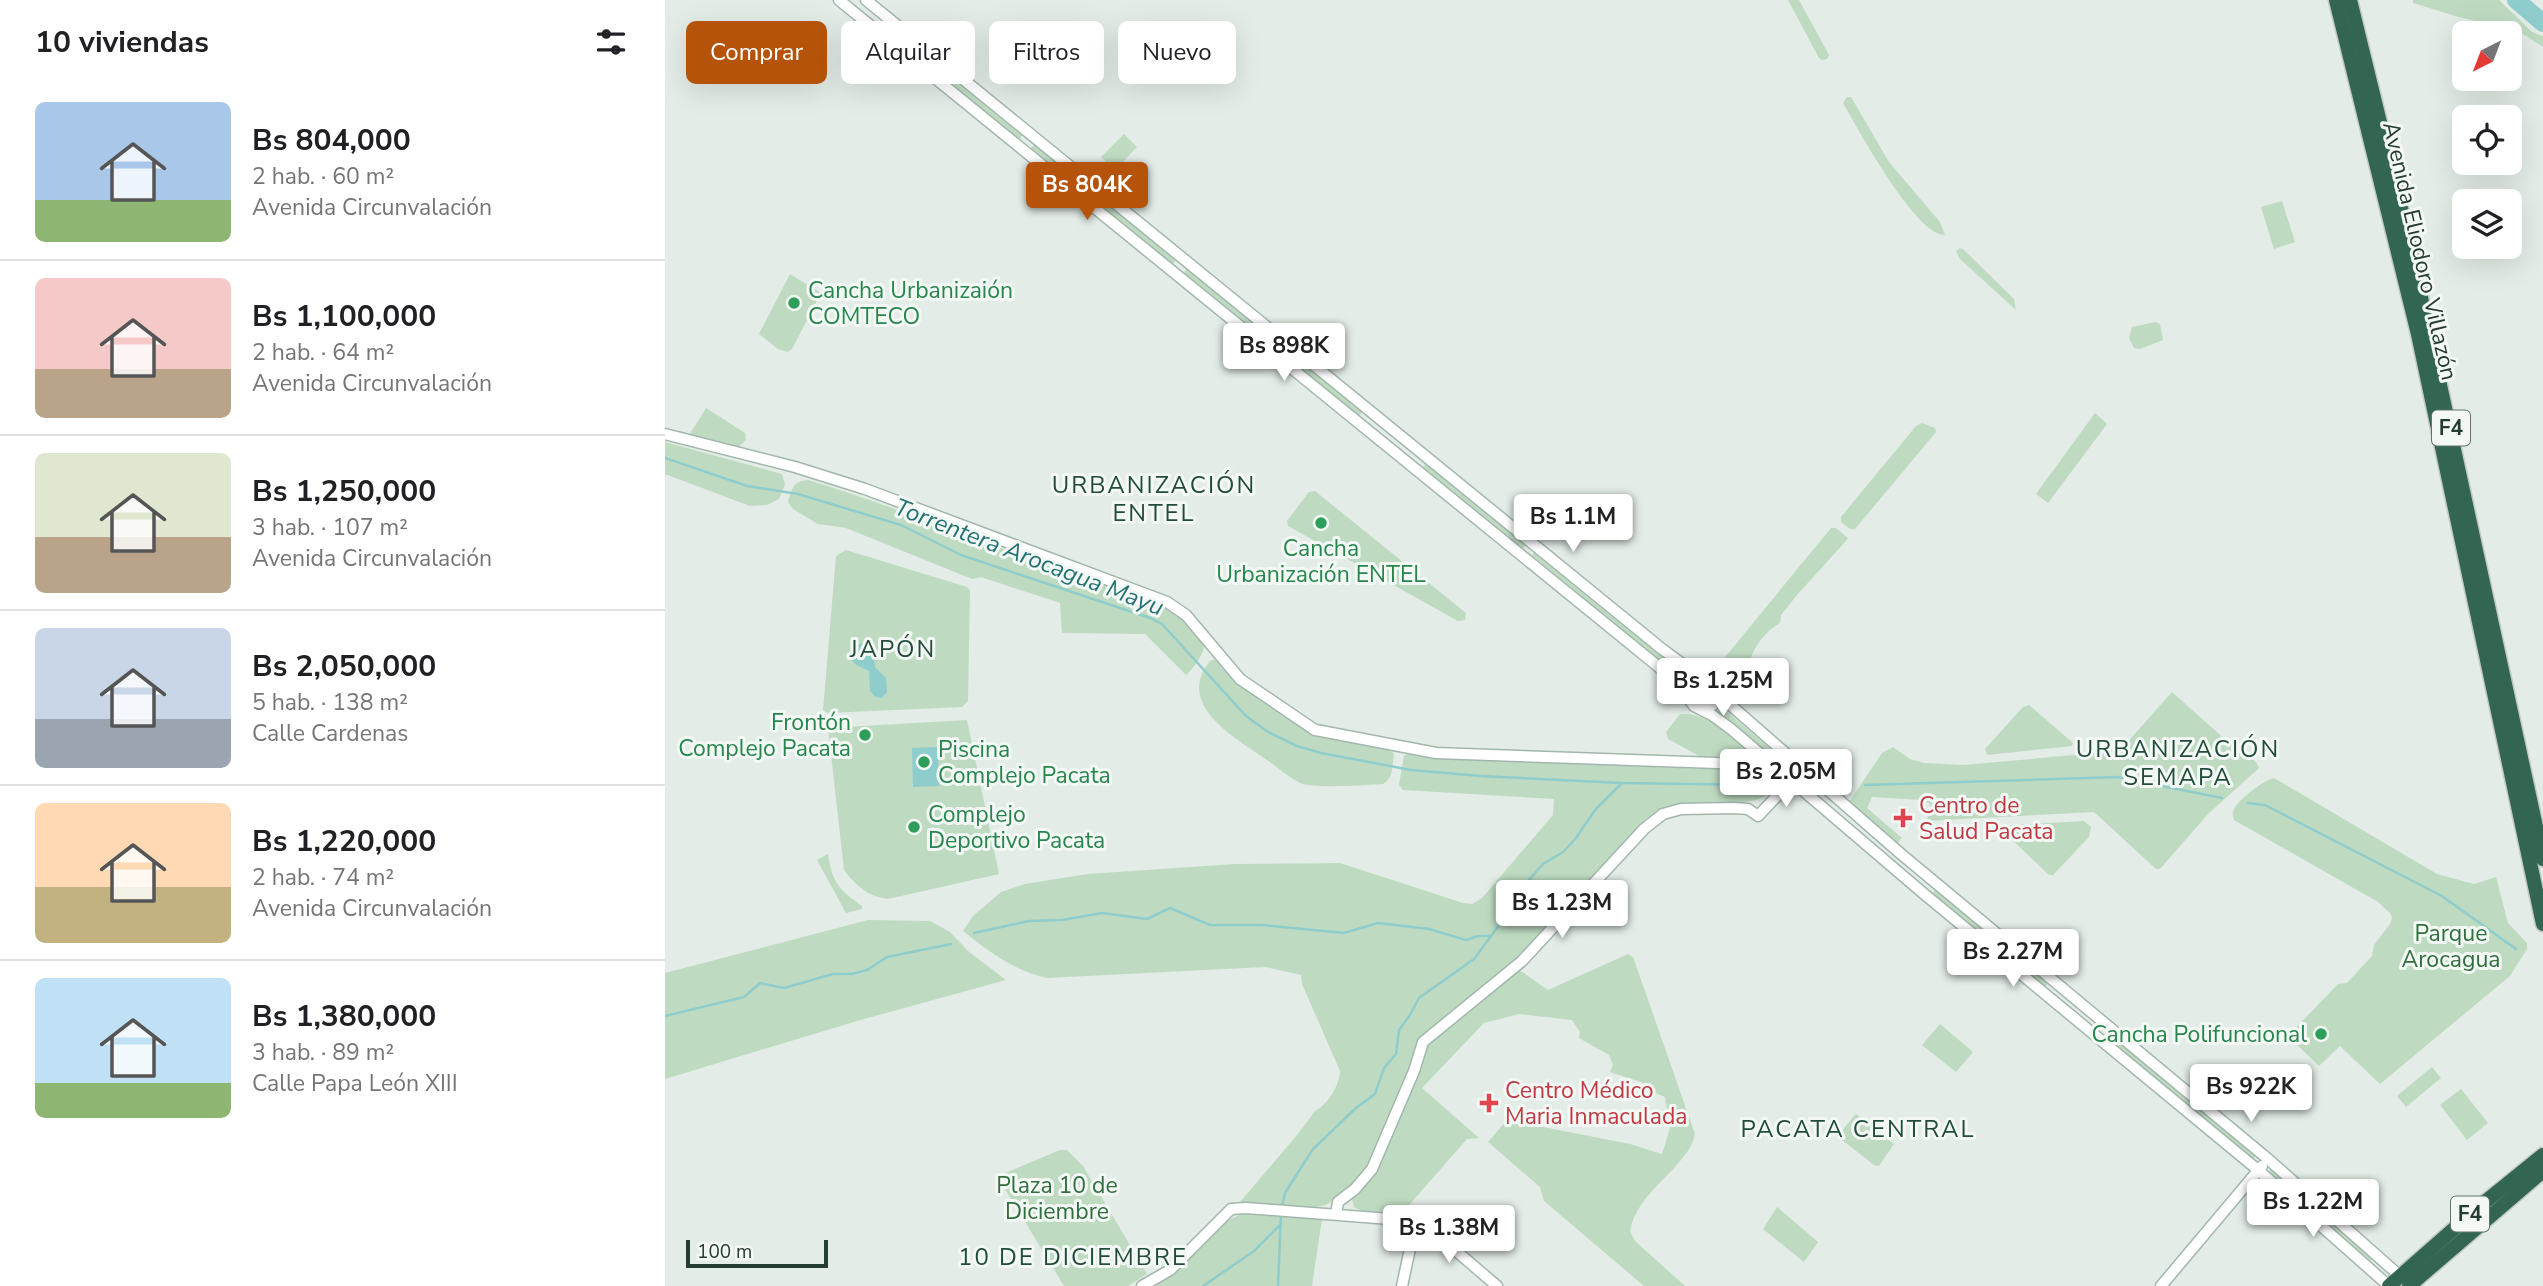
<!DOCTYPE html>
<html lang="es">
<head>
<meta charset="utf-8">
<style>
  :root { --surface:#fff; --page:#f6f6f6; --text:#202124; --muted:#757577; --line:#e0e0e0; --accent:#b45309 }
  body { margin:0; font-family:"Nunito Sans",sans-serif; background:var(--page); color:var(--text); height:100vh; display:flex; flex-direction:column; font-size:26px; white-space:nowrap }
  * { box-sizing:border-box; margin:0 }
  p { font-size:23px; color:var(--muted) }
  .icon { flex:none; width:38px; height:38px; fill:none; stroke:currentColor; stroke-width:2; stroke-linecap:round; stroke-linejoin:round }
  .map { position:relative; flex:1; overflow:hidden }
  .sheet { display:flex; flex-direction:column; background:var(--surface); width:665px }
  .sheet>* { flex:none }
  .hud { position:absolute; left:21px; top:21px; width:665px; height:63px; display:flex; gap:14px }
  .needle { width:46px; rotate:222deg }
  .tools { position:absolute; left:1787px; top:21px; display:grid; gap:14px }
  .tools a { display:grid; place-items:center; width:70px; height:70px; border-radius:10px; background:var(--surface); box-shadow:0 7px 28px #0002; font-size:35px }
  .scale { position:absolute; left:21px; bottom:18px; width:142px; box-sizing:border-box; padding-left:7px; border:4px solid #243c31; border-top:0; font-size:19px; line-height:24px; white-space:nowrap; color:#243c31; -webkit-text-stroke:5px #f3f8f5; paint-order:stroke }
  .price { position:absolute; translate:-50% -60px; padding:0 16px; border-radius:7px; background:#fff; color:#222; font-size:23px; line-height:46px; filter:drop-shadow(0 2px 4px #0008) }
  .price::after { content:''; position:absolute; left:50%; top:42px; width:21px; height:16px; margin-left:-10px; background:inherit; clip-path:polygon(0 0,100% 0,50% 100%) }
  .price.selected { background:var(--accent); color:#fff }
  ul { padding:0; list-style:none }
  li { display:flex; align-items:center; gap:21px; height:175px; padding:0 35px }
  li+li { border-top:2px solid var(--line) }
  li span { display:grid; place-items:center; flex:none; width:196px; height:140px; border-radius:10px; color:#555 }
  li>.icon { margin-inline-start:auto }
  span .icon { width:84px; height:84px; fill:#fffc; stroke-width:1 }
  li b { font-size:30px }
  h2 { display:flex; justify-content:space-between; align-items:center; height:84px; padding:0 35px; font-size:30px }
  .pill { padding:0 24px; border-radius:10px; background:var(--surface); box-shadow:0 7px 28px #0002; font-size:24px; line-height:63px }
  .pill.selected { background:var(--accent); color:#fff }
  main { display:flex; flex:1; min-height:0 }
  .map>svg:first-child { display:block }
  .green { fill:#bedbc1 }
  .water { fill:#8fcccc }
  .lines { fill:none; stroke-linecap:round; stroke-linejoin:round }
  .stream { stroke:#8fcccc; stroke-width:2.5 }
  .river { stroke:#8fcccc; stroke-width:18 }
  .secondary-casing { stroke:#a2b7ac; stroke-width:13 }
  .highway-casing { stroke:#c2c8c5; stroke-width:17 }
  .secondary { stroke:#fff; stroke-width:10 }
  .highway { stroke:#326653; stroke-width:14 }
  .leisure-dot { fill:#2e9e5b; stroke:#f3f8f5; stroke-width:2.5 }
  .health-dot { fill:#e0444e; stroke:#f3f8f5; stroke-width:2.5 }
  .labels { text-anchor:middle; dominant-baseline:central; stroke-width:6; stroke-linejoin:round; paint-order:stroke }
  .shield { fill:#f3f8f5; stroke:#62746c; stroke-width:2 }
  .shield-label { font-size:21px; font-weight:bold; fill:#243c31 }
  .street-label { font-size:23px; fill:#243c31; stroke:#f3f8f5 }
  .leisure-label { font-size:23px; fill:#27864d; stroke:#f3f8f5; text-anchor:start }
  .health-label { font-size:23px; fill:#be3a42; stroke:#f3f8f5; text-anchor:start }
  .park-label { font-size:23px; fill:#316f3f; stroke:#f3f8f5 }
  .neighbourhood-label { font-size:24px; letter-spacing:2px; fill:#214c3b; stroke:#f3f8f5 }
  .water-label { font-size:24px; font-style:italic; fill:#237273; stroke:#f3f8f5 }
</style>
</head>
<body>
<main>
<section class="sheet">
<h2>10 viviendas<svg class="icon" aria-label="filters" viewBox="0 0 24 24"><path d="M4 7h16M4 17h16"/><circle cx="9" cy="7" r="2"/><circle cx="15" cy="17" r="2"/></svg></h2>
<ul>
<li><span style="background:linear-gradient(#a9c7e8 70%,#8fb573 0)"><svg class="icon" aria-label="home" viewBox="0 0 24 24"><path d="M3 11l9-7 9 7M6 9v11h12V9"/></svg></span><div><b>Bs 804,000</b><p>2 hab. · 60 m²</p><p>Avenida Circunvalación</p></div></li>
<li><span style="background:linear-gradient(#f6c9c9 65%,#b9a48a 0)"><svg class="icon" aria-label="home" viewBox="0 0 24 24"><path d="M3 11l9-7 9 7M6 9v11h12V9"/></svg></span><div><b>Bs 1,100,000</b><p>2 hab. · 64 m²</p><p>Avenida Circunvalación</p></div></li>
<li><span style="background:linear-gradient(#dfe7d0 60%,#b9a48a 0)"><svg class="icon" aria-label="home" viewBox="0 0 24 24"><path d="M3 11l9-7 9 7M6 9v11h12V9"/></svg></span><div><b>Bs 1,250,000</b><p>3 hab. · 107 m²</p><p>Avenida Circunvalación</p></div></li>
<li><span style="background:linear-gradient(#c9d6e8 65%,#9aa5b1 0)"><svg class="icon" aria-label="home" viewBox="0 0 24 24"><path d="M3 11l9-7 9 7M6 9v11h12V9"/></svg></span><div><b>Bs 2,050,000</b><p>5 hab. · 138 m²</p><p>Calle Cardenas</p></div></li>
<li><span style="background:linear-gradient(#ffd9b3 60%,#c2b280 0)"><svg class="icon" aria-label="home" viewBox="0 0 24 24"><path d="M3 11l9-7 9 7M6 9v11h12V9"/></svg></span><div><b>Bs 1,220,000</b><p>2 hab. · 74 m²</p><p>Avenida Circunvalación</p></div></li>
<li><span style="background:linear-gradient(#bfe0f5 75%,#8fb573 0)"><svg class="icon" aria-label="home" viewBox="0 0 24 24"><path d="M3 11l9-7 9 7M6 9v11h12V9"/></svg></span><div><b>Bs 1,380,000</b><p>3 hab. · 89 m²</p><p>Calle Papa León XIII</p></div></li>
</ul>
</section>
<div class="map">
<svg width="1878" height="1286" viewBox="0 0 1878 1286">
  <rect width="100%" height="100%" fill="#e3ece6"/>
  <g class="green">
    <polygon points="1123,0 1134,0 1164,55 1162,59 1157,60 1154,58"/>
    <polygon points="1748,0 1834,0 1867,32 1878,36 1878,47 1855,32 1790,16 1748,3"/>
    <polygon points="226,27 358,134 354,140 222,33"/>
    <path d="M1182 97H1186L1224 162 1275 222 1280 235C1251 236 1193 129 1178 103Z"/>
    <polygon points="459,134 472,147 450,170 436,157"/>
    <polygon points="370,144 511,260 507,265 365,149"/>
    <polygon points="1617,201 1630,242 1609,249 1596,207"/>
    <polygon points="1295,248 1298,249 1349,299 1351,310 1295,259 1291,251"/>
    <polygon points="522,269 698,411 694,416 518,273"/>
    <polygon points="125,274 156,293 127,349 123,352 113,349 94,334"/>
    <polygon points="1491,322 1495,324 1498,340 1475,349 1469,348 1464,338 1467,327"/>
    <polygon points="41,408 80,433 81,440 72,449 23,437"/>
    <polygon points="1430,413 1442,424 1383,503 1371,494"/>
    <polygon points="1257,423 1270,428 1271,432 1190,529 1185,529 1176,522 1176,517 1251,426"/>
    <polygon points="0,442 117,474 120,484 114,499 102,505 85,506 0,474"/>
    <polygon points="762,462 862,544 858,548 758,467"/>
    <path d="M143 480C228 506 311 539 394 570 426 582 461 588 491 602 503 608 535 629 539 643 541 652 527 670 521 675L480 634 397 633 395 603 316 577 307 579 181 528 153 524 128 509 123 502C127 488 128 481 143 480Z"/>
    <polygon points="650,491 801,613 800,620 793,621 623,526 622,521 644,492"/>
    <path d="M1166 528H1171L1183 538 1180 542 1132 595 1116 615 1115 623C1102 630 1090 645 1086 658 1070 665 1067 672 1059 687L1051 677 1052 667Z"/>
    <polygon points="181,550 302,587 305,590 303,701 297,707 163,713 158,710 171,556"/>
    <polygon points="871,551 1026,677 1019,685 1008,672 867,555"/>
    <path d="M546 660H551L571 683 650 735 725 750 729 754C727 765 729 778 718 784 694 785 667 788 643 785 630 784 613 767 602 760 570 738 508 704 546 660Z"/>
    <polygon points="1507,692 1562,741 1591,762 1594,768 1543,814 1495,869 1491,869 1429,812 1260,821 1267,811 1264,803 1256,800 1207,797 1202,808 1237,838 1231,845 1184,802 1217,753 1228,747 1245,759 1259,763 1299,765 1442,752 1459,746"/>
    <polygon points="1364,705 1408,743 1407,746 1322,755 1320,749 1358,707"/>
    <polygon points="1056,707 1129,769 1126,773 1052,711"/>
    <path d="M1015 714C1046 712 1066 738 1088 757V759L1034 756 1003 739 1001 732Z"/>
    <path d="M302 720 334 874 223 899C204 897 190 885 179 870L163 728Z"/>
    <path d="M742 754 770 758 851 762 1098 771 1107 773 1112 781C1105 812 1041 801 1017 804 1004 805 994 811 982 818L853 957 825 982 752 1042 747 1068 702 1171 686 1187 661 1205 643 1209 575 1202 633 1134 650 1111C662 1105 675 1085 675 1071L637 984 636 975 600 967 382 978C351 972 323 951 298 931L308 916 336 892 360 884 423 874 569 864 675 863 798 903 807 904 817 898 888 815 889 799 738 790 734 785 739 756Z"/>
    <path d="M1609 778 1772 874 1809 884 1831 877 1843 923 1862 943V949L1845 976 1715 1084 1675 1046 1654 1066 1623 1036 1673 984 1682 983 1707 956 1709 945 1725 924 1727 918 1725 913 1713 902 1569 820C1568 815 1567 814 1569 809 1573 800 1600 779 1609 778Z"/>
    <polygon points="1419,821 1426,827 1424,837 1388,875 1384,875 1342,835 1341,831 1346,825"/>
    <path d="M163 854C167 882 174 890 197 906V909L181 913 152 860Z"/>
    <polygon points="1270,890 1384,983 1380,987 1267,894"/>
    <polygon points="203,920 265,921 285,932 303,951 341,980 192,1021 0,1079 0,973"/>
    <path d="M963 954 968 957 1030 1134C1024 1167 972 1190 965 1231L970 1241 1020 1286H979L879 1201 875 1187 823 1142 842 1120 965 1144 997 1154 1005 1128 1000 1097 981 1089 982 1084 945 1072 948 1065 944 1055 914 1038 915 1032 907 1020 854 1014 819 1023 757 1088 814 1138 802 1139 738 1212 696 1211 689 1207 687 1199 709 1177 747 1089 760 1046 853 969 883 990Z"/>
    <polygon points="1275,1024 1308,1052 1291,1072 1257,1045"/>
    <polygon points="1449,1037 1591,1155 1588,1160 1446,1041"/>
    <polygon points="1767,1067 1776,1078 1741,1107 1732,1096"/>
    <polygon points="1796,1089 1823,1123 1802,1140 1775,1105"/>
    <polygon points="1191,1114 1229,1144 1214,1166 1209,1165 1172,1136"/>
    <polygon points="395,1150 402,1150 418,1166 482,1274 463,1286 399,1286 337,1184 336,1176 338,1174"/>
    <polygon points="1606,1168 1710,1257 1706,1261 1603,1173"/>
    <polygon points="1112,1207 1153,1242 1139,1262 1098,1229"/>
    <polygon points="576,1214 657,1219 647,1286 489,1286 508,1274 560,1222"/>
  </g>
  <g class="water">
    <path d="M196 643C212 643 209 655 210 667L221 678 222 692 217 698 211 697 205 691 204 671 191 665 186 659 188 649Z"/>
    <polygon points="273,747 274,786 248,787 247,748"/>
  </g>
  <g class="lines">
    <g class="stream">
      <polyline points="0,458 82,486 133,494 236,525 296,555 485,618 497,624 581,716 603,732 632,746 656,753 746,770 816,776 957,783 1094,785"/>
      <polyline points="1200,785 1452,777 1557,798"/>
      <polyline points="1583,803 1600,805 1777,896 1851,949"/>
      <polyline points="309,933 364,921 397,920 437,913 482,919 505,908 545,925 597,925 679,933 713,923 764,929 801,940 813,936 826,936"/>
      <polyline points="0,1016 79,997 95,983 119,988 168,974 187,974 202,970 222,957 286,944"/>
      <polyline points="617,1206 620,1193 648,1149 691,1108 710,1094 719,1068 731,1054 734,1030 745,1015 754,998 809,959 846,909 862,882 878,864 898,852 911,838 930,810 957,783"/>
      <polyline points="538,1286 589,1251 616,1224"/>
      <polyline points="613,1286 616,1212"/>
    </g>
    <polyline class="river" points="1851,0 1878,23"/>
    <defs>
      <g id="secondary">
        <polyline points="174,0 995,668 1016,688 1029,706 1047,715 1066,729 1258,893 1593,1170 1724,1286"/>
        <polyline points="201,0 997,649 1038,679"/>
        <polyline points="0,434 130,467 200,489 502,602 521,615 575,679 650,730 656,731 771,753 1108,765"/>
        <polyline points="1054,695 1236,854 1603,1159 1735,1276"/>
        <path d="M1023 696 1024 688 1032 680C1055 675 1061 706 1038 709"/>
        <polyline points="671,1214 673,1202 690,1189 707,1169 749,1071 758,1042 857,961 979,829 998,814 1016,809 1070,808 1083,809 1093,816 1131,776"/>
        <polyline points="477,1286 505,1270 566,1209 581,1208 751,1221 762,1226 832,1286"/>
        <polyline points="737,1286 751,1221"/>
        <polyline points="1496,1286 1597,1166"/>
      </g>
      <g id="highway">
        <polyline points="1671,0 1753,334 1878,924"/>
        <polyline points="1685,0 1742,233 1878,859"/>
        <polyline points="1724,1286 1815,1206 1878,1155"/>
        <polyline points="1744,1286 1878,1171"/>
      </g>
    </defs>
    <use href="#secondary" class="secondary-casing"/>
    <use href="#highway" class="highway-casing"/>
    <use href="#secondary" class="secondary"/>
    <use href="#highway" class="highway"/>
  </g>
  <g class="leisure-dot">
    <circle cx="129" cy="303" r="7"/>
    <circle cx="656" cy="523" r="7"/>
    <circle cx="200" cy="735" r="7"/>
    <circle cx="259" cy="762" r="7"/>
    <circle cx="249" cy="827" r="7"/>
    <circle cx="1656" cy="1034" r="7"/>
  </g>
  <g class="health-dot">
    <path d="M1234.5 807.5h7v7h7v7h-7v7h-7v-7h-7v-7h7z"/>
    <path d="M820.5 1092.5h7v7h7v7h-7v7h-7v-7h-7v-7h7z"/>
  </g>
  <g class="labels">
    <g class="shield">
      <rect x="1767" y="410.5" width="38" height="35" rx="5"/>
      <rect x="1786" y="1196.5" width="38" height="35" rx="5"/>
    </g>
    <g class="shield-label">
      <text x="1786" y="428">F4</text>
      <text x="1805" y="1214">F4</text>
    </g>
    <g class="street-label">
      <text transform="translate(1755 251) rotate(77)">Avenida Eliodoro Villazón</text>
    </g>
    <g class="leisure-label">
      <text x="143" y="290">Cancha Urbanizaión<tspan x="143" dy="26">COMTECO</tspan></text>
      <text x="656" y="548" text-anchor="middle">Cancha<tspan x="656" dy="26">Urbanización ENTEL</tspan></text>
      <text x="186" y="722" text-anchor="end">Frontón<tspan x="186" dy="26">Complejo Pacata</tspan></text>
      <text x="273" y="749">Piscina<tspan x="273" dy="26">Complejo Pacata</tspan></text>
      <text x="263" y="814">Complejo<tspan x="263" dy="26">Deportivo Pacata</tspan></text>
      <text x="1642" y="1034" text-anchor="end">Cancha Polifuncional</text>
    </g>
    <g class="health-label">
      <text x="1254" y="805">Centro de<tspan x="1254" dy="26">Salud Pacata</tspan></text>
      <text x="840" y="1090">Centro Médico<tspan x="840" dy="26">Maria Inmaculada</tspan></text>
    </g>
    <g class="park-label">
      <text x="1786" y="933">Parque<tspan x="1786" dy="26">Arocagua</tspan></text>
      <text x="392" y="1185">Plaza 10 de<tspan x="392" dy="26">Diciembre</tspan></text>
    </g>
    <g class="neighbourhood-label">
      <text x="489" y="485">URBANIZACIÓN<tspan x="489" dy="28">ENTEL</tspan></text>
      <text x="228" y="649">JAPÓN</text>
      <text x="1513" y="749">URBANIZACIÓN<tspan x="1513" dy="28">SEMAPA</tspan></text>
      <text x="1193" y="1129">PACATA CENTRAL</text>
      <text x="408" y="1257">10 DE DICIEMBRE</text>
    </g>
    <g class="water-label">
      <text transform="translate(364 557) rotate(21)">Torrentera Arocagua Mayu</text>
    </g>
  </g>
</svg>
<div class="tools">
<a><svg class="needle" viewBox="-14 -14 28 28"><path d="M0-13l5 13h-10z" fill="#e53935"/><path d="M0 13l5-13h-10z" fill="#757577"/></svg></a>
<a><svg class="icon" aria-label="locate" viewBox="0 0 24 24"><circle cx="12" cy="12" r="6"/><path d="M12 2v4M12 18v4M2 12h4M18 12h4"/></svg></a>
<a><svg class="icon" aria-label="layers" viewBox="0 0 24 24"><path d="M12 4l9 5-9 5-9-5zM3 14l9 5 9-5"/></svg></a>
</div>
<div class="scale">100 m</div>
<b class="price selected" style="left:422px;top:222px">Bs 804K</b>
<b class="price" style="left:619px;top:383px">Bs 898K</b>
<b class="price" style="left:908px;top:554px">Bs 1.1M</b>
<b class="price" style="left:1058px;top:718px">Bs 1.25M</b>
<b class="price" style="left:1121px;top:809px">Bs 2.05M</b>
<b class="price" style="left:897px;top:940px">Bs 1.23M</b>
<b class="price" style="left:1348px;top:989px">Bs 2.27M</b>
<b class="price" style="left:1586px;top:1124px">Bs 922K</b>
<b class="price" style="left:1648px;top:1239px">Bs 1.22M</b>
<b class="price" style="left:784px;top:1265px">Bs 1.38M</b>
<div class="hud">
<a class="pill selected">Comprar</a>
<a class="pill">Alquilar</a>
<a class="pill">Filtros</a>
<a class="pill">Nuevo</a>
</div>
</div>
</main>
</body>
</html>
